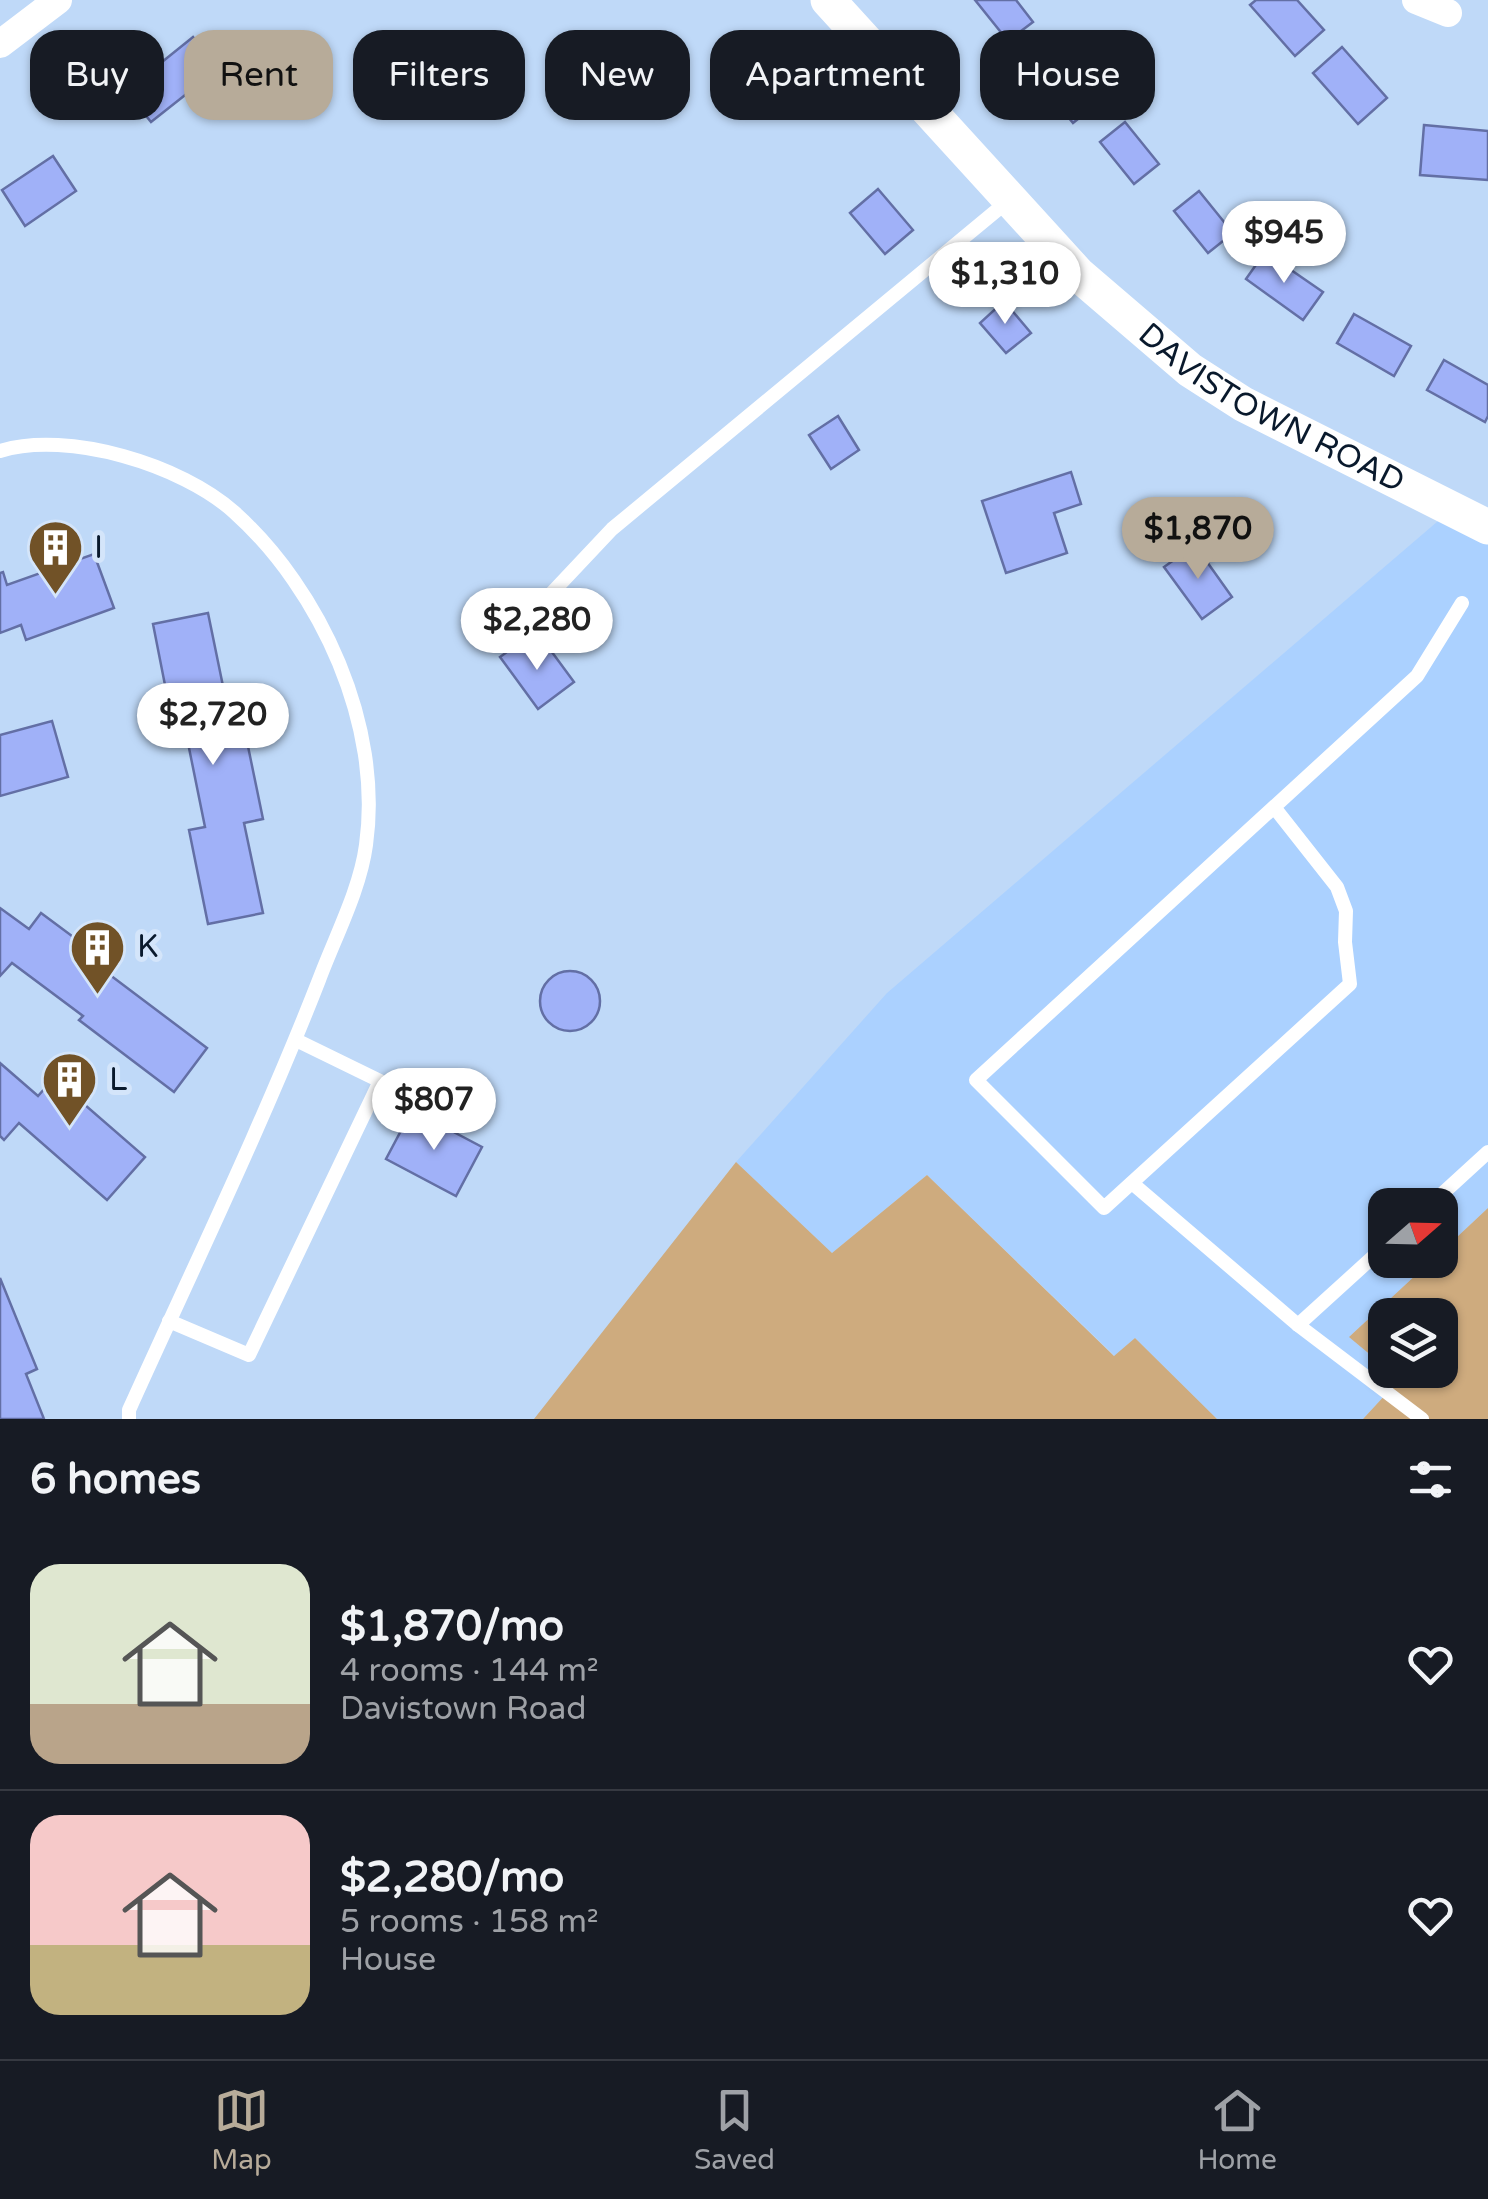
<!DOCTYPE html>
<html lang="en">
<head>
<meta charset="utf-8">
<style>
  :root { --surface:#171b24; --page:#242831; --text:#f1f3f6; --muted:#9ea1a6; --line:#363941; --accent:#b7ab99 }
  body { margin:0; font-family:"Varela Round",sans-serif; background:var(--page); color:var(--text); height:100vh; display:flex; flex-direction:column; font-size:38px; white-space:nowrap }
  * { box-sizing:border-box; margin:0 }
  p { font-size:32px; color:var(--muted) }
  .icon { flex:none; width:55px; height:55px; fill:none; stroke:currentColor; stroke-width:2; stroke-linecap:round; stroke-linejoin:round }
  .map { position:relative; height:1419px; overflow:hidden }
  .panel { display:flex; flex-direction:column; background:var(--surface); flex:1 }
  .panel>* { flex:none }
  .top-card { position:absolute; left:30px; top:30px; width:1430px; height:90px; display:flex; gap:20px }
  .needle { width:65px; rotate:70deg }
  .tools { position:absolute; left:1368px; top:1188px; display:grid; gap:20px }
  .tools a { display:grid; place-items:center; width:90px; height:90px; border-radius:20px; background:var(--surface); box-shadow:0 2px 8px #0004; font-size:50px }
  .price { position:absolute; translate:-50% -85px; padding:0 22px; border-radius:35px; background:#fff; color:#222; font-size:32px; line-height:65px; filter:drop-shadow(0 2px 5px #0008) }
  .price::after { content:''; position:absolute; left:50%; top:60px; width:30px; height:22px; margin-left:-15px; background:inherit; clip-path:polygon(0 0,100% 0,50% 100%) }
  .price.active { background:var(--accent); color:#111 }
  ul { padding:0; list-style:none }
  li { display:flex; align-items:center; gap:30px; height:250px; padding:0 30px }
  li+li { border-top:2px solid var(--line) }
  li span { display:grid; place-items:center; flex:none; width:280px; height:200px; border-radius:30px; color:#555 }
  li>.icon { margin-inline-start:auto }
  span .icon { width:120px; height:120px; fill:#fffc; stroke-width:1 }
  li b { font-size:42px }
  h2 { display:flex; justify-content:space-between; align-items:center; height:120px; padding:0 30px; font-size:42px }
  .tag { padding:0 35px; border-radius:30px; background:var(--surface); box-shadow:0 2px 8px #0004; font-size:35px; line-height:90px }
  .tag.active { background:var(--accent); color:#111 }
  .menu { display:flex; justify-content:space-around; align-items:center; height:140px; border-top:2px solid var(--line); background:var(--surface); font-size:28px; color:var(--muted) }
  .menu a { display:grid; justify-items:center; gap:5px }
  .menu .active { color:var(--accent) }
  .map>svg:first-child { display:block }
  .built { fill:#abd1ff }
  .green { fill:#ceab7e }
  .building { fill:#a0b1f8; stroke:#636fa5; stroke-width:2.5 }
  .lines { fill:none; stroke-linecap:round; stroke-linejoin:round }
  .service { stroke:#fff; stroke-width:14 }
  .minor { stroke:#fff; stroke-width:28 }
  .tertiary { stroke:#fff; stroke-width:35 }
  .labels { text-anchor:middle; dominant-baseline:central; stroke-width:10; stroke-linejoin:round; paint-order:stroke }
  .street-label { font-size:32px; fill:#09192c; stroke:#d4e5fa }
  .poi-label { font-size:32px; fill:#09192c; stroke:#d4e5fa; text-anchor:start }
</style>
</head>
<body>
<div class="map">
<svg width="1488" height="1419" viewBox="0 0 1488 1419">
  <rect width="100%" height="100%" fill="#bfd9f8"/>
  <polygon class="built" points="1452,509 1488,527 1488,1208 1440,1253 1440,1205 1385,1205 1385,1260 1432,1260 1350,1336 1385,1370 1400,1379 1363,1419 1217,1419 1135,1338 1115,1356 927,1175 832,1253 736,1162 887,993"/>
  <g class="green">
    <polygon points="736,1162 832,1253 927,1175 1114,1356 1135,1338 1217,1419 534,1419"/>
    <polygon points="1488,1208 1488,1419 1363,1419 1399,1380 1389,1370 1440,1370 1440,1315 1385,1315 1385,1367 1349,1337 1432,1260 1440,1260 1440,1253"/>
  </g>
  <g class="building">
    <polygon points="975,0 1016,0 1033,22 1008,41"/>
    <polygon points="1256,0 1297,0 1324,30 1295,56 1250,5"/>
    <polygon points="193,37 218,69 151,122 126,91"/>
    <polygon points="1342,47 1387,98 1358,124 1313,73"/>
    <polygon points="1065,61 1098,103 1073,123 1039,81"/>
    <polygon points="1125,122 1159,164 1134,184 1100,142"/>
    <polygon points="1424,125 1488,131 1488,180 1420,175"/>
    <polygon points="53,156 76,191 25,226 2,190"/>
    <polygon points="878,189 913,230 885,254 850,213"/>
    <polygon points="1199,191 1233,233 1208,253 1174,211"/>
    <polygon points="1265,252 1323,292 1303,320 1246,279"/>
    <polygon points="1004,301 1031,333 1006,353 980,323"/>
    <polygon points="1354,314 1411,346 1394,376 1337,343"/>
    <polygon points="1444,360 1488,385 1488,416 1485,422 1427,390"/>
    <polygon points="838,416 859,450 831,469 809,435"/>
    <polygon points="1071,472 1081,504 1054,513 1067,553 1006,573 982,501"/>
    <polygon points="1195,545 1232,597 1202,619 1164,567"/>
    <polygon points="94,554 114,608 26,640 21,625 0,633 0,573 3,572 7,585"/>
    <polygon points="208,613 232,730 244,727 263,819 244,823 263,913 208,924 189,830 205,827 187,738 176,741 153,624"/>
    <polygon points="522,641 532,654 546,644 574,682 538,709 500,657"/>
    <polygon points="52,721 68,777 0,796 0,735"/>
    <polygon points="0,908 29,929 41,913 115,968 110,975 207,1048 174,1092 79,1020 83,1016 12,963 0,976"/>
    <circle cx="570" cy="1001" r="30"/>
    <polygon points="0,1063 38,1096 54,1078 145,1157 107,1200 19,1123 4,1140 0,1136"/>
    <polygon points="412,1110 482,1147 456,1196 386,1159"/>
    <polygon points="0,1278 37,1369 26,1374 44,1419 0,1419"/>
  </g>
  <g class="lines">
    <g class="service">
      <path d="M0 451C68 430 182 465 234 512 321 590 383 726 366 845 360 890 335 937 319 980 262 1126 193 1268 129 1410V1419"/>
      <polyline points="531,615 612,529 1008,201"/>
      <polyline points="1274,807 1337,887 1346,911 1345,942 1350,984 1104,1208 976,1080 1417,676 1462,603"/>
      <polyline points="1132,1183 1298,1325"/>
      <polyline points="1430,1205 1488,1152"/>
      <polyline points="1385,1246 1298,1325 1422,1419"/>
      <polyline points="169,1321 249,1355 380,1081 296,1040"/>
    </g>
    <g class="minor">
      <polyline points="1416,0 1448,13"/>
      <polyline points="0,44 58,0"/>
    </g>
    <path class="tertiary" id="s1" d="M828 0 1078 274 1190 370 1243 404 1488 527"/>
  </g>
  <defs>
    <symbol id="building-pin" viewBox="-11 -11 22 30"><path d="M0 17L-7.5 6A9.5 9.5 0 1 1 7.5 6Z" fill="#715227" stroke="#d4e5fa"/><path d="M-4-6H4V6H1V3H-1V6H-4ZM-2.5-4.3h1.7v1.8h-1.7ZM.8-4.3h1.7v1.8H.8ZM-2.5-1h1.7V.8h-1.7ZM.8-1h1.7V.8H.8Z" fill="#fff"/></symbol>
  </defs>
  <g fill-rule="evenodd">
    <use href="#building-pin" x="24" y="516" width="63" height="86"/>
    <use href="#building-pin" x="66" y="916" width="63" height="86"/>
    <use href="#building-pin" x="38" y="1048" width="63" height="86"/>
  </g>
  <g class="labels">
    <g class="street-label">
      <text stroke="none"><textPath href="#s1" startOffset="608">DAVISTOWN ROAD</textPath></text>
    </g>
    <g class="poi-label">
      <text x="94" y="548">I</text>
      <text x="137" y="947">K</text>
      <text x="109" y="1080">L</text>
    </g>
  </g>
</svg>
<div class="tools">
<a><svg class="needle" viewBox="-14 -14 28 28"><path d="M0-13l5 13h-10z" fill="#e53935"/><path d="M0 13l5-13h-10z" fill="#9ea1a6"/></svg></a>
<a><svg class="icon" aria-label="layers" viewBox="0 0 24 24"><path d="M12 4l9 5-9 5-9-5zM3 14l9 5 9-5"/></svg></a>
</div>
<b class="price" style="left:1284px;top:286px">$945</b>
<b class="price" style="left:1005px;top:327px">$1,310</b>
<b class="price active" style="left:1198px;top:582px">$1,870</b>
<b class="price" style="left:537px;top:673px">$2,280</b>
<b class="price" style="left:213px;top:768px">$2,720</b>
<b class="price" style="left:434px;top:1153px">$807</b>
<div class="top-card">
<a class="tag">Buy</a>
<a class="tag active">Rent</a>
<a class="tag">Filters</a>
<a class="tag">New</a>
<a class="tag">Apartment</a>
<a class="tag">House</a>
</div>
</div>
<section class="panel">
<h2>6 homes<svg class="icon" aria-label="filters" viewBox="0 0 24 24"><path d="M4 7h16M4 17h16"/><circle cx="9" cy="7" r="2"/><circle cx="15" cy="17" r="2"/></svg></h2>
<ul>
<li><span style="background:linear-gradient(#dfe7d0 70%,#b9a48a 0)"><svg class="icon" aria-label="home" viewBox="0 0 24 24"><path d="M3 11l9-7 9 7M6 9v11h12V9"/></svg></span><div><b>$1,870/mo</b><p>4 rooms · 144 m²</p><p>Davistown Road</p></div><svg class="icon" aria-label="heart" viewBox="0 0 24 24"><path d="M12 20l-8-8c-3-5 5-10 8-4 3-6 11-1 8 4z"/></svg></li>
<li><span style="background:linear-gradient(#f6c9c9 65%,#c2b280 0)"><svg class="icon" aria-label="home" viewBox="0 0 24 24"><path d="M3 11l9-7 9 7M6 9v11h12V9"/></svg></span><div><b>$2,280/mo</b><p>5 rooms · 158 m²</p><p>House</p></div><svg class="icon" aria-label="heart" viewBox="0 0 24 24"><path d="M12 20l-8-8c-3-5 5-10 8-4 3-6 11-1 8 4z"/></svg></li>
</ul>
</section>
<nav class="menu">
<a class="active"><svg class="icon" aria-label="map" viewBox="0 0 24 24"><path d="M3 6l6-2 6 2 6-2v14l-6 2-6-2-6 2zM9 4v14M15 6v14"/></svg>Map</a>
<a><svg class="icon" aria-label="saved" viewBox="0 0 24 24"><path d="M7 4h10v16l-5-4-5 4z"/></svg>Saved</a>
<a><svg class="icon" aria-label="home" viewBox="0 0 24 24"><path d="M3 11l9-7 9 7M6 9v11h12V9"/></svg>Home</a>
</nav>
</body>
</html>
